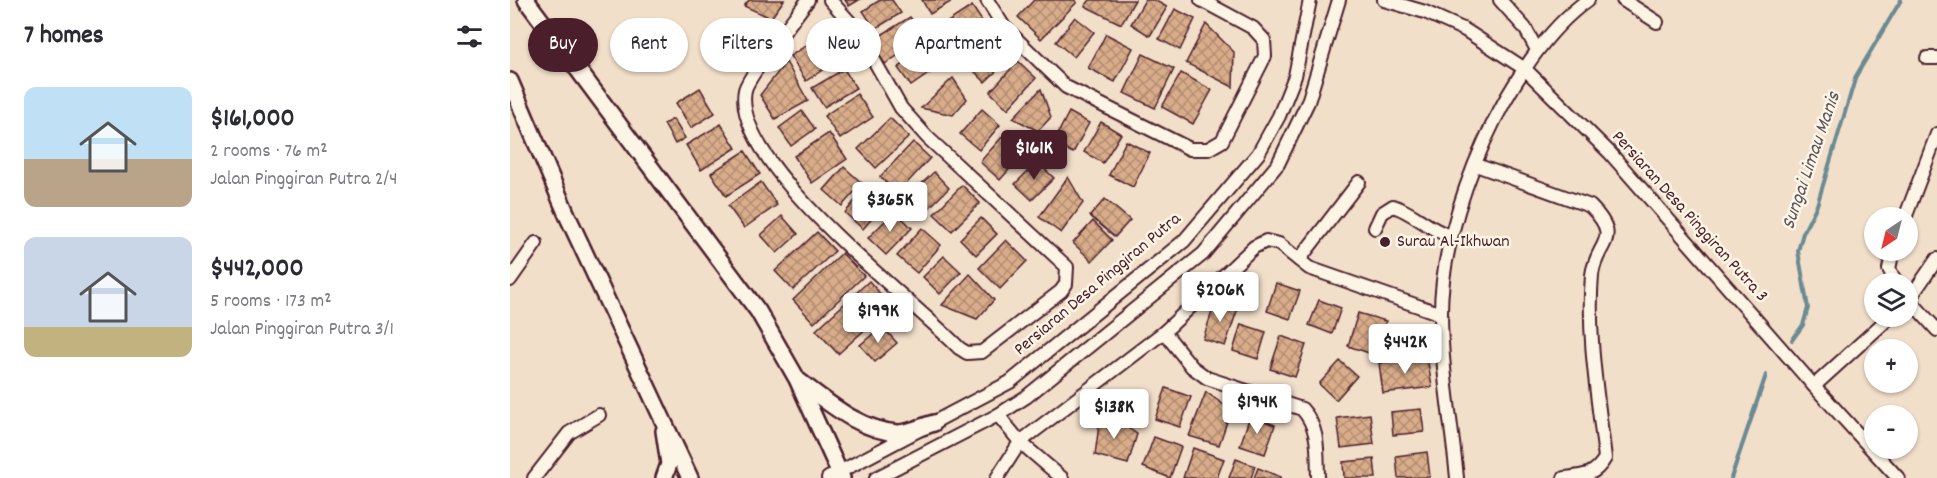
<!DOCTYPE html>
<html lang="en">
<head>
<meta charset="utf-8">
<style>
  :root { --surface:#fff; --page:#f2f2f3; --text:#2b2b33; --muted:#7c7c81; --accent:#4a1f2b }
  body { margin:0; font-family:Dekko,sans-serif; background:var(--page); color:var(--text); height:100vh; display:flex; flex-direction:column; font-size:22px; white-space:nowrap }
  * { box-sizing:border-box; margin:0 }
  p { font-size:20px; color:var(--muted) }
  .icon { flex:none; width:33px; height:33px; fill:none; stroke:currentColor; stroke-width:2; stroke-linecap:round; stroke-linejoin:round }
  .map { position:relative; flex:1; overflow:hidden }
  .sheet { display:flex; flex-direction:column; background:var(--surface); width:510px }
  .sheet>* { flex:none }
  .top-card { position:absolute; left:18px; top:18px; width:570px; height:54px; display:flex; gap:12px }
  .needle { width:39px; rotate:215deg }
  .tools { position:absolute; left:1354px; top:207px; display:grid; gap:12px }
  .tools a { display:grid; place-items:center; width:54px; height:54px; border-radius:50%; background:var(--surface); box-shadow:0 2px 4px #0004; font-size:30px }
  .price { position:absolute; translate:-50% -51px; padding:0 14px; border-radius:6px; background:#fff; color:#222; font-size:20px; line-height:39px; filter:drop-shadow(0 2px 3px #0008) }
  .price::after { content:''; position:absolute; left:50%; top:36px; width:18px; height:14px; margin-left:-9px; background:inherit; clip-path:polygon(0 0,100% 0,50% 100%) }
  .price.active { background:var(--accent); color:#fff }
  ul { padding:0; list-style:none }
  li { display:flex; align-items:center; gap:18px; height:150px; padding:0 24px }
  li span { display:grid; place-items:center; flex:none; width:168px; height:120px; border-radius:12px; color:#555 }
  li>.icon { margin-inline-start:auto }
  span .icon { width:72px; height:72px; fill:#fffc; stroke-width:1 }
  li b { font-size:26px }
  h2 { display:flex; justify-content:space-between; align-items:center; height:72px; padding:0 24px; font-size:26px }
  .chip { padding:0 21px; border-radius:27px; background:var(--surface); box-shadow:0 2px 4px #0004; font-size:21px; line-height:54px }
  .chip.active { background:var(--accent); color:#fff }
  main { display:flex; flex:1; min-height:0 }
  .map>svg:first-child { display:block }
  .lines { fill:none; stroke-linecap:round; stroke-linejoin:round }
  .stream { stroke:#6a8a92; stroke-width:4 }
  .building { fill:url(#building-cross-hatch); stroke:#4a1f2b; stroke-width:1.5 }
  .minor-casing { stroke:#4a1f2b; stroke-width:16 }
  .major-casing { stroke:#4a1f2b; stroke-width:20 }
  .minor { stroke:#fcf5e5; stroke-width:12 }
  .major { stroke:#fcf5e5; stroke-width:15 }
  .poi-dot { fill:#4a1f2b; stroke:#fcf5e5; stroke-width:2 }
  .labels { text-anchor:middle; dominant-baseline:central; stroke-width:5; stroke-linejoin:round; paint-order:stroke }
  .street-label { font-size:18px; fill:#4a1f2b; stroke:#fcf5e5 }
  .poi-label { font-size:18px; fill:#4a1f2b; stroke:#fcf5e5; text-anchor:start }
  .water-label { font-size:20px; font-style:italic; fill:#5a555f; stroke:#fcf5e5 }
</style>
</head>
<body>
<main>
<section class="sheet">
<h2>7 homes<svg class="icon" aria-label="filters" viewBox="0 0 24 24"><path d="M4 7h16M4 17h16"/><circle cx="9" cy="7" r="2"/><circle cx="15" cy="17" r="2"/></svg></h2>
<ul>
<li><span style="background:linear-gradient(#bfe0f5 60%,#b9a48a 0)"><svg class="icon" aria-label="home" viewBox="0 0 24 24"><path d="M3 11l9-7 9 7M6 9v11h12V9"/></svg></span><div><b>$161,000</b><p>2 rooms · 76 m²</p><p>Jalan Pinggiran Putra 2/4</p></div></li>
<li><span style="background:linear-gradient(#c9d6e8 75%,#c2b280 0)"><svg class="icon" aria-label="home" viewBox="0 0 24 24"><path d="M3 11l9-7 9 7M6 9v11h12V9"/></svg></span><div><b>$442,000</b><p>5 rooms · 173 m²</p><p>Jalan Pinggiran Putra 3/1</p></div></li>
</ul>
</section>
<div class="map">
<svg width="1427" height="478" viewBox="0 0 1427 478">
  <defs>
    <pattern id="building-cross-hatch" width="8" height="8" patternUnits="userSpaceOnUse" patternTransform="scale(1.5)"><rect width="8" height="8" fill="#d9ad8a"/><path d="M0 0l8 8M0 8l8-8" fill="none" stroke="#b28c71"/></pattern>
  </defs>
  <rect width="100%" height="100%" fill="#f2dfca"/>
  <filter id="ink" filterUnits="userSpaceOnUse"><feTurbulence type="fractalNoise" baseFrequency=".0167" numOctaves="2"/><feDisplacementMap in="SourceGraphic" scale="12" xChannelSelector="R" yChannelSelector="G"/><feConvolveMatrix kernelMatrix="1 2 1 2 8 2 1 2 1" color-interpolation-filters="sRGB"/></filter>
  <g filter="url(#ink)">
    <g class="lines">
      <g class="stream">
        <polyline points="1282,340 1293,325 1298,308 1288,251 1293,233 1307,205 1346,76 1391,0"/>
        <polyline points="1221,478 1256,375"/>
      </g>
    </g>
    <g class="building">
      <polygon points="239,0 274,0 261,18 234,6"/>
      <polygon points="335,0 349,0 339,6"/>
      <polygon points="370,0 382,0 391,13 365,29 353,11"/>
      <polygon points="412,0 444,0 420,14"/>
      <polygon points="524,0 564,0 567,2 531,39 508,17"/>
      <polygon points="580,0 625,0 611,24 575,6"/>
      <polygon points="635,0 644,0 657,7 640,36 621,24"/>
      <polygon points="462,6 478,30 440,55 424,31"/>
      <polygon points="665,9 685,19 670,50 649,39"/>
      <polygon points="400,17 414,38 375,64 360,42"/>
      <polygon points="565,17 584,32 564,57 546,42"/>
      <polygon points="696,24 724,52 723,87 676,63"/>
      <polygon points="317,32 333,56 296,81 280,56"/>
      <polygon points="596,34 623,48 605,82 578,68"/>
      <polygon points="482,45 498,60 475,82 460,67"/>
      <polygon points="414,50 427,68 401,86 388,68"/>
      <polygon points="633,54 664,69 645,108 614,93"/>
      <polygon points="508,61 526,78 498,109 480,92"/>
      <polygon points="276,62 298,101 265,119 250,95"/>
      <polygon points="334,69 346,88 314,107 302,88"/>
      <polygon points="671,73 702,90 683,124 652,107"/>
      <polygon points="443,78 457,99 443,115 411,108"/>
      <polygon points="190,88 205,113 181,128 166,103"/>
      <polygon points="531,89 541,117 528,131 503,118"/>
      <polygon points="347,94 363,117 330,139 314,116"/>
      <polygon points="472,109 490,125 469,150 450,134"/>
      <polygon points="292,111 305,129 281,146 269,128"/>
      <polygon points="559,112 579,123 563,153 543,143"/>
      <polygon points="380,118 399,137 366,168 348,149"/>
      <polygon points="163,119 175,138 165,144 154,124"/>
      <polygon points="591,122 611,134 593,163 574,152"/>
      <polygon points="211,124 226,148 191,170 176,145"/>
      <polygon points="499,129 519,147 490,180 470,162"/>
      <polygon points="319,133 337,159 302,183 284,156"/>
      <polygon points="616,141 640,153 623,187 599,175"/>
      <polygon points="403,142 420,158 388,193 370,177"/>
      <polygon points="235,151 250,174 216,196 201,173"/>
      <polygon points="527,162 544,178 522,200 505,184"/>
      <polygon points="334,167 352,183 332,206 314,190"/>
      <polygon points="424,172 439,188 419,208 403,192"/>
      <polygon points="558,177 573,203 551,233 529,217"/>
      <polygon points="251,182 267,205 234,228 218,206"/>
      <polygon points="452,185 470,203 442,231 424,214"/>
      <polygon points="357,186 376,202 353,229 335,213"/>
      <polygon points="595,199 620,220 605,237 580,216"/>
      <polygon points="385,211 402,228 376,255 358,238"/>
      <polygon points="272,216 288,234 267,253 251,235"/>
      <polygon points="471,218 487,234 466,255 450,239"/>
      <polygon points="583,221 602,240 582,261 563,243"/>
      <polygon points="412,228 431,245 407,273 387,256"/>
      <polygon points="307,232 325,251 283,290 265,271"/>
      <polygon points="496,240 517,261 490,289 469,268"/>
      <polygon points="332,253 354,276 304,323 283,300"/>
      <polygon points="434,256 451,272 430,294 413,277"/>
      <polygon points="460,274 484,300 467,319 432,305"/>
      <polygon points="359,281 381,306 328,354 306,330"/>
      <polygon points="766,283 790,291 780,319 757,311"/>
      <polygon points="706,300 728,308 715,346 693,339"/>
      <polygon points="809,300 831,308 822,334 799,325"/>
      <polygon points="848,313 876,321 865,355 838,346"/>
      <polygon points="731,324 756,332 748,359 723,351"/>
      <polygon points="372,326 387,343 365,362 350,345"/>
      <polygon points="771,336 796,345 785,377 760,369"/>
      <polygon points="917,356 922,387 873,393 869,363"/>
      <polygon points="830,361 847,376 826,400 809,384"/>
      <polygon points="656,388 681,397 670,427 645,419"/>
      <polygon points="696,392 721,410 709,445 679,436"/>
      <polygon points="911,409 914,432 883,435 881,412"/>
      <polygon points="591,410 627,434 618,464 585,455"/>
      <polygon points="860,414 864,444 831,448 827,418"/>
      <polygon points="740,416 765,425 755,454 730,446"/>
      <polygon points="644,437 671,447 660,478 633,467"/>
      <polygon points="683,448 714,459 707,478 673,478"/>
      <polygon points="917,452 920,477 888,478 886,456"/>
      <polygon points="726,459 745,466 741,478 719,478"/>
      <polygon points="864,459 866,478 834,478 833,462"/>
      <polygon points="748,468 771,477 771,478 744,478"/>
    </g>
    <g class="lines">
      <defs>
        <g id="minor">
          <path d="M298 0C286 16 238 76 235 90 220 163 400 297 449 348L457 353 472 352 551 291 556 284 557 267 417 137 391 108 347 30 320 0"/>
          <polyline points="477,0 494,27 556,87 680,149 698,149 712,141 755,56 754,40 743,28 691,0"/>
          <polyline points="874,0 915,12 955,30 1015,69 1100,153 1304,386 1388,478"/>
          <polyline points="990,0 1015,28 1027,50"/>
          <polyline points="1113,0 1147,22"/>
          <polyline points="1417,58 1427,58"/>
          <path d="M966 165 1080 206C1114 240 1086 242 1082 275 1077 336 1088 398 1095 458 1085 476 1073 476 1054 478"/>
          <polyline points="1395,218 1427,134"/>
          <path d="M865 228 872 213 883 206C905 213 916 228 940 236"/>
          <polyline points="1383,250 1379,269 1387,284"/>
          <polyline points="789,260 849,182"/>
          <polyline points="0,280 26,243"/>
          <polyline points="1398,298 1427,330"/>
          <polyline points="1398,301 1427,259"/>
          <path d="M654 332 682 367 697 378 792 409C810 429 807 452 808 478"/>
          <polyline points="1304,386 1381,316"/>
          <polyline points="488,415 510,442 552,478"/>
          <polyline points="24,478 59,433 89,415"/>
          <polyline points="318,478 500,382 674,241 748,154 769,116 785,76 800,0"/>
          <polyline points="366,478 488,415 516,397 693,254 768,164 798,102 829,0"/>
          <polyline points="487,478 510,442 654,332 744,247 756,241 769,244 799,268 931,314"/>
          <path d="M947 478C942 426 931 366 931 314 930 218 998 56 1078 0"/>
        </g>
        <g id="major">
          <polyline points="16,0 248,311 287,379 332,478"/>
          <polyline points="0,81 57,215 180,478"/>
          <path d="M289 381C318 402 350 431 388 433 399 433 413 426 424 423"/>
          <polyline points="154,431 159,464 154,478"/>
        </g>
      </defs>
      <use href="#minor" class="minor-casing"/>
      <use href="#major" class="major-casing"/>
      <use href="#minor" class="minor"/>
      <use href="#major" class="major"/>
    </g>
  </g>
  <circle class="poi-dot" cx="875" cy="242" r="6"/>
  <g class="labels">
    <g class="street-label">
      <text transform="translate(1179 217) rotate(48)">Persiaran Desa Pinggiran Putra 3</text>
      <text transform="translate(588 285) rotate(-40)">Persiaran Desa Pinggiran Putra</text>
    </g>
    <g class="poi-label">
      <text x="887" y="242">Surau Al-Ikhwan</text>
    </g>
    <g class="water-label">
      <text transform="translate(1302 161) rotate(-71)">Sungai Limau Manis</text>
    </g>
  </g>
</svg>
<div class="tools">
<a><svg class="needle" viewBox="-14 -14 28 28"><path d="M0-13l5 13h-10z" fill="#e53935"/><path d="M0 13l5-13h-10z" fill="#7c7c81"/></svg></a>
<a><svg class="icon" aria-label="layers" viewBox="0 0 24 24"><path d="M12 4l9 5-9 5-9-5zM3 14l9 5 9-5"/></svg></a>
<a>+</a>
<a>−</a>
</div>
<b class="price active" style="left:524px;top:181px">$161K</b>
<b class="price" style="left:380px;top:233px">$365K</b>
<b class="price" style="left:710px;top:323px">$206K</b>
<b class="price" style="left:368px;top:344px">$199K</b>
<b class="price" style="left:895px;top:375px">$442K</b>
<b class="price" style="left:747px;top:435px">$194K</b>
<b class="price" style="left:604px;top:440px">$138K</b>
<div class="top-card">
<a class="chip active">Buy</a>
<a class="chip">Rent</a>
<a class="chip">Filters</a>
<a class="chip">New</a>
<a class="chip">Apartment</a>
</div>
</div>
</main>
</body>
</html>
